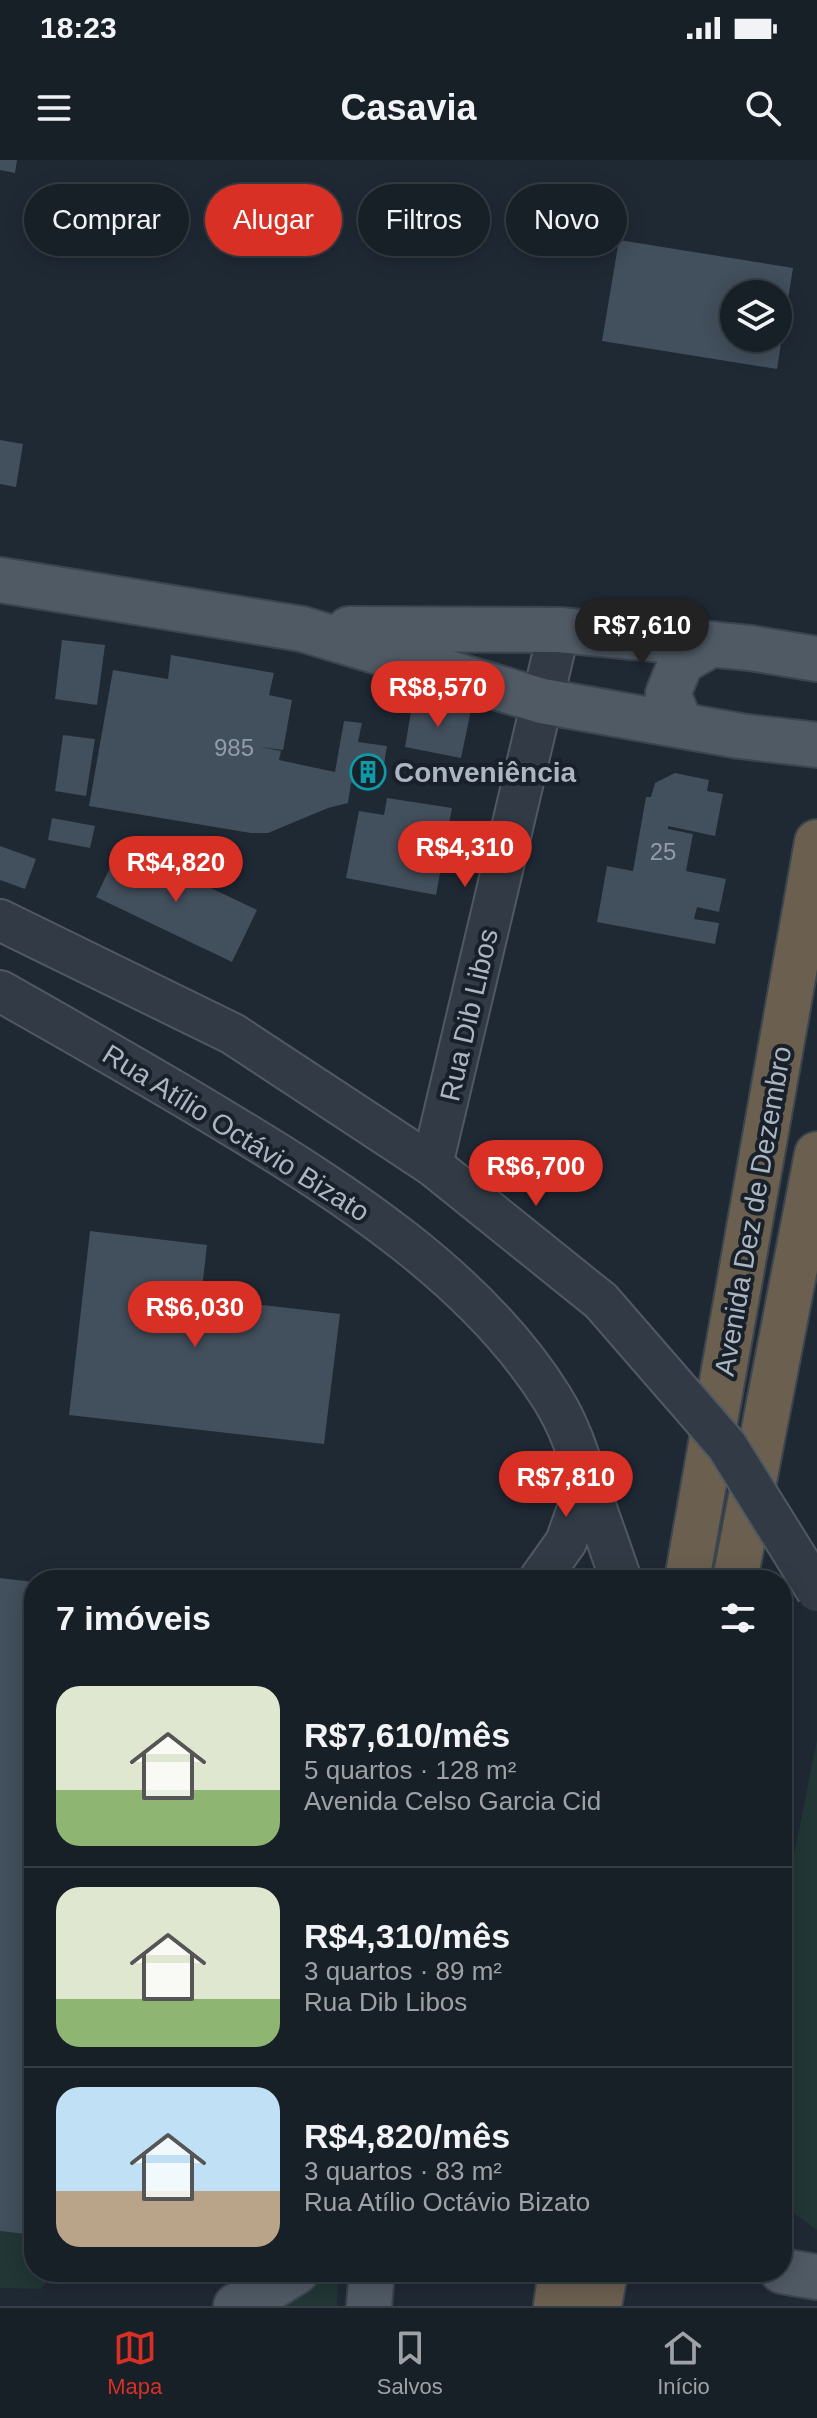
<!DOCTYPE html>
<html lang="pt">
<head>
<meta charset="utf-8">
<style>
  :root { --surface:#171f27; --page:#242c33; --text:#f1f3f6; --muted:#9ea2a7; --line:#363d44; --accent:#d93025 }
  body { margin:0; font-family:Helvetica,sans-serif; background:var(--page); color:var(--text); height:100vh; display:flex; flex-direction:column; font-size:30px; white-space:nowrap }
  * { box-sizing:border-box; margin:0 }
  p { font-size:26px; color:var(--muted) }
  .icon { flex:none; width:44px; height:44px; fill:none; stroke:currentColor; stroke-width:2; stroke-linecap:round; stroke-linejoin:round }
  .map { position:relative; flex:1; overflow:hidden }
  .drawer { position:absolute; left:24px; top:1410px; width:768px; height:712px; display:flex; flex-direction:column; background:var(--surface); border-radius:32px; box-shadow:0 4px 20px #0003,0 0 0 2px var(--line) }
  .drawer>* { flex:none }
  .guide { position:absolute; left:24px; top:24px; width:770px; height:72px; display:flex; gap:16px }
  .controls { position:absolute; left:720px; top:120px; display:grid; gap:16px }
  .controls a { display:grid; place-items:center; width:72px; height:72px; border-radius:50%; background:var(--surface); box-shadow:0 4px 20px #0003,0 0 0 2px var(--line); font-size:40px }
  .price { position:absolute; translate:-50% -68px; padding:0 18px; border-radius:28px; background:var(--accent); color:#fff; font-size:26px; line-height:52px; filter:drop-shadow(0 2px 4px #0008) }
  .price::after { content:''; position:absolute; left:50%; top:48px; width:24px; height:18px; margin-left:-12px; background:inherit; clip-path:polygon(0 0,100% 0,50% 100%) }
  .price.active { background:#222; color:#fff }
  ul { padding:0; list-style:none }
  li { display:flex; align-items:center; gap:24px; height:200px; padding:0 32px }
  li+li { border-top:2px solid var(--line) }
  li span { display:grid; place-items:center; flex:none; width:224px; height:160px; border-radius:24px; color:#555 }
  li>.icon { margin-inline-start:auto }
  span .icon { width:96px; height:96px; fill:#fffc; stroke-width:1 }
  li b { font-size:34px }
  h2 { display:flex; justify-content:space-between; align-items:center; height:96px; padding:0 32px; font-size:34px }
  .chip { padding:0 28px; border-radius:36px; background:var(--surface); box-shadow:0 4px 20px #0003,0 0 0 2px var(--line); font-size:28px; line-height:72px }
  .chip.active { background:var(--accent); color:#fff }
  .status { display:flex; justify-content:space-between; align-items:center; height:56px; padding:0 40px; background:var(--surface); direction:ltr }
  .status svg { height:22px; fill:currentColor }
  header { display:flex; justify-content:space-between; align-items:center; height:104px; padding:0 32px; background:var(--surface); font-size:36px; font-weight:700 }
  .menu { display:flex; justify-content:space-around; align-items:center; height:112px; border-top:2px solid var(--line); background:var(--surface); font-size:22px; color:var(--muted) }
  .menu a { display:grid; justify-items:center; gap:4px }
  .menu .active { color:var(--accent) }
  .map>svg:first-child { display:block }
  .green { fill:#223636 }
  .building { fill:#424f5c; fill-rule:evenodd }
  .lines { fill:none; stroke-linecap:round; stroke-linejoin:round }
  .minor-casing { stroke:#505963; stroke-width:44 }
  .major-casing { stroke:#3c444e; stroke-width:48 }
  .highway-casing { stroke:#3d464f; stroke-width:48 }
  .minor { stroke:#323b45; stroke-width:40 }
  .major { stroke:#505a65; stroke-width:44 }
  .highway { stroke:#6b5f50; stroke-width:44 }
  .minor-bridge-casing { stroke:#505963; stroke-width:44; stroke-linecap:butt }
  .minor-bridge { stroke:#323b45; stroke-width:40 }
  .labels { text-anchor:middle; dominant-baseline:central; stroke-width:8; stroke-linejoin:round; paint-order:stroke }
  .number-label { font-size:24px; fill:#929ca8 }
  .poi-label { font-size:28px; font-weight:bold; fill:#acb6c2; stroke:#182029; text-anchor:start }
  .street-label { font-size:28px; fill:#acb6c2; stroke:#182029 }
</style>
</head>
<body>
<div class="status"><b>18:23</b><svg viewBox="0 0 49 12"><path d="M0 12V9h3v3zM5 12V6h3v6zM10 12V3h3v9zM15 12V0h3v12zM26 1h20v11H26zM47 4h2v5h-2z"/></svg></div>
<header><svg class="icon" aria-label="menu" viewBox="0 0 24 24"><path d="M4 6h16M4 12h16M4 18h16"/></svg>Casavia<svg class="icon" aria-label="search" viewBox="0 0 24 24"><circle cx="10" cy="10" r="6"/><path d="M15 15l6 6"/></svg></header>
<div class="map">
<svg width="817" height="2146" viewBox="0 0 817 2146">
  <rect width="100%" height="100%" fill="#1f2934"/>
  <g class="green">
    <polygon points="817,1579 817,2070 792,2052 782,2039 782,1756"/>
    <polygon points="0,2071 34,2075 34,2112 54,2112 41,2129 0,2128"/>
    <polygon points="323,2112 338,2112 337,2146 281,2146"/>
  </g>
  <g class="building">
    <polygon points="0,0 17,0 15,13 0,10"/>
    <path d="M619 80 793 108 777 209 602 181ZM734 134H778V178H734Z"/>
    <polygon points="0,280 23,284 16,327 0,324"/>
    <polygon points="62,480 105,485 97,545 55,539"/>
    <polygon points="171,495 274,513 269,535 292,540 283,590 260,587 281,591 279,600 335,612 344,561 362,563 358,582 387,586 380,628 351,623 348,643 328,648 268,673 251,673 89,646 113,510 168,519"/>
    <polygon points="413,540 471,550 461,598 405,587"/>
    <polygon points="63,575 95,579 86,636 55,631"/>
    <polygon points="675,613 709,620 707,631 723,634 715,676 668,666 668,669 693,674 686,711 726,719 719,752 697,747 694,759 719,763 715,784 597,762 607,706 633,711 646,637 651,637 655,623"/>
    <polygon points="387,638 452,648 436,735 346,718 359,651 384,655"/>
    <polygon points="52,658 95,666 90,688 48,680"/>
    <polygon points="121,685 257,750 232,802 96,737"/>
    <polygon points="0,686 36,699 25,729 0,720"/>
    <polygon points="90,1071 207,1085 201,1138 340,1154 324,1284 69,1255"/>
    <polygon points="0,1418 34,1422 34,2075 0,2071"/>
  </g>
  <g class="lines">
    <defs>
      <g id="minor">
        <polyline points="0,760 233,874 432,1005 601,1141"/>
        <path d="M0 831C76 874 152 917 226 962 344 1033 478 1119 552 1238 569 1265 578 1293 587 1322 598 1355 610 1387 621 1420"/>
        <polyline points="432,1005 559,470"/>
        <polyline points="539,1420 566,1382 587,1323"/>
      </g>
      <g id="major">
        <polyline points="0,420 302,469 542,541 740,576 817,585"/>
        <polyline points="349,469 559,470 750,488 817,499"/>
        <polyline points="681,565 668,534 681,502 712,484"/>
        <polyline points="782,2111 817,2117"/>
        <polyline points="236,2146 264,2132 296,2112"/>
        <polyline points="369,2146 372,2112"/>
      </g>
      <g id="highway">
        <polyline points="687,1420 817,682"/>
        <polyline points="735,1420 817,994"/>
        <polyline points="556,2146 561,2112"/>
        <polyline points="599,2146 605,2112"/>
      </g>
    </defs>
    <use href="#minor" class="minor-casing"/>
    <use href="#major" class="major-casing"/>
    <use href="#highway" class="highway-casing"/>
    <use href="#minor" class="minor"/>
    <use href="#major" class="major"/>
    <use href="#highway" class="highway"/>
    <defs>
      <polyline id="minor-bridge" points="601,1141 727,1286 817,1431"/>
    </defs>
    <use href="#minor-bridge" class="minor-bridge-casing"/>
    <use href="#minor-bridge" class="minor-bridge"/>
  </g>
  <defs>
    <symbol id="building-ring" viewBox="-11 -11 22 22"><circle r="9.5" fill="#182029" stroke="#0f9aa8" stroke-width="1.5"/><path d="M-4-6H4V6H1V3H-1V6H-4ZM-2.5-4.3h1.7v1.8h-1.7ZM.8-4.3h1.7v1.8H.8ZM-2.5-1h1.7V.8h-1.7ZM.8-1h1.7V.8H.8Z" fill="#0f9aa8"/></symbol>
  </defs>
  <g fill-rule="evenodd">
    <use href="#building-ring" x="348" y="592" width="40" height="40"/>
  </g>
  <g class="labels">
    <g class="number-label">
      <text x="234" y="587">985</text>
      <text x="663" y="691">25</text>
    </g>
    <g class="poi-label">
      <text x="394" y="612">Conveniência</text>
    </g>
    <g class="street-label">
      <text transform="translate(469 855) rotate(-77)">Rua Dib Libos</text>
      <text transform="translate(236 973) rotate(32)">Rua Atílio Octávio Bizato</text>
      <text transform="translate(753 1051) rotate(-80)">Avenida Dez de Dezembro</text>
    </g>
  </g>
</svg>
<div class="controls">
<a><svg class="icon" aria-label="layers" viewBox="0 0 24 24"><path d="M12 4l9 5-9 5-9-5zM3 14l9 5 9-5"/></svg></a>
</div>
<b class="price active" style="left:642px;top:507px">R$7,610</b>
<b class="price" style="left:438px;top:569px">R$8,570</b>
<b class="price" style="left:465px;top:729px">R$4,310</b>
<b class="price" style="left:176px;top:744px">R$4,820</b>
<b class="price" style="left:536px;top:1048px">R$6,700</b>
<b class="price" style="left:195px;top:1189px">R$6,030</b>
<b class="price" style="left:566px;top:1359px">R$7,810</b>
<div class="guide">
<a class="chip">Comprar</a>
<a class="chip active">Alugar</a>
<a class="chip">Filtros</a>
<a class="chip">Novo</a>
</div>
<section class="drawer">
<h2>7 imóveis<svg class="icon" aria-label="filters" viewBox="0 0 24 24"><path d="M4 7h16M4 17h16"/><circle cx="9" cy="7" r="2"/><circle cx="15" cy="17" r="2"/></svg></h2>
<ul>
<li><span style="background:linear-gradient(#dfe7d0 65%,#8fb573 0)"><svg class="icon" aria-label="home" viewBox="0 0 24 24"><path d="M3 11l9-7 9 7M6 9v11h12V9"/></svg></span><div><b>R$7,610/mês</b><p>5 quartos · 128 m²</p><p>Avenida Celso Garcia Cid</p></div></li>
<li><span style="background:linear-gradient(#dfe7d0 70%,#8fb573 0)"><svg class="icon" aria-label="home" viewBox="0 0 24 24"><path d="M3 11l9-7 9 7M6 9v11h12V9"/></svg></span><div><b>R$4,310/mês</b><p>3 quartos · 89 m²</p><p>Rua Dib Libos</p></div></li>
<li><span style="background:linear-gradient(#bfe0f5 65%,#b9a48a 0)"><svg class="icon" aria-label="home" viewBox="0 0 24 24"><path d="M3 11l9-7 9 7M6 9v11h12V9"/></svg></span><div><b>R$4,820/mês</b><p>3 quartos · 83 m²</p><p>Rua Atílio Octávio Bizato</p></div></li>
</ul>
</section>
</div>
<nav class="menu">
<a class="active"><svg class="icon" aria-label="map" viewBox="0 0 24 24"><path d="M3 6l6-2 6 2 6-2v14l-6 2-6-2-6 2zM9 4v14M15 6v14"/></svg>Mapa</a>
<a><svg class="icon" aria-label="saved" viewBox="0 0 24 24"><path d="M7 4h10v16l-5-4-5 4z"/></svg>Salvos</a>
<a><svg class="icon" aria-label="home" viewBox="0 0 24 24"><path d="M3 11l9-7 9 7M6 9v11h12V9"/></svg>Início</a>
</nav>
</body>
</html>
